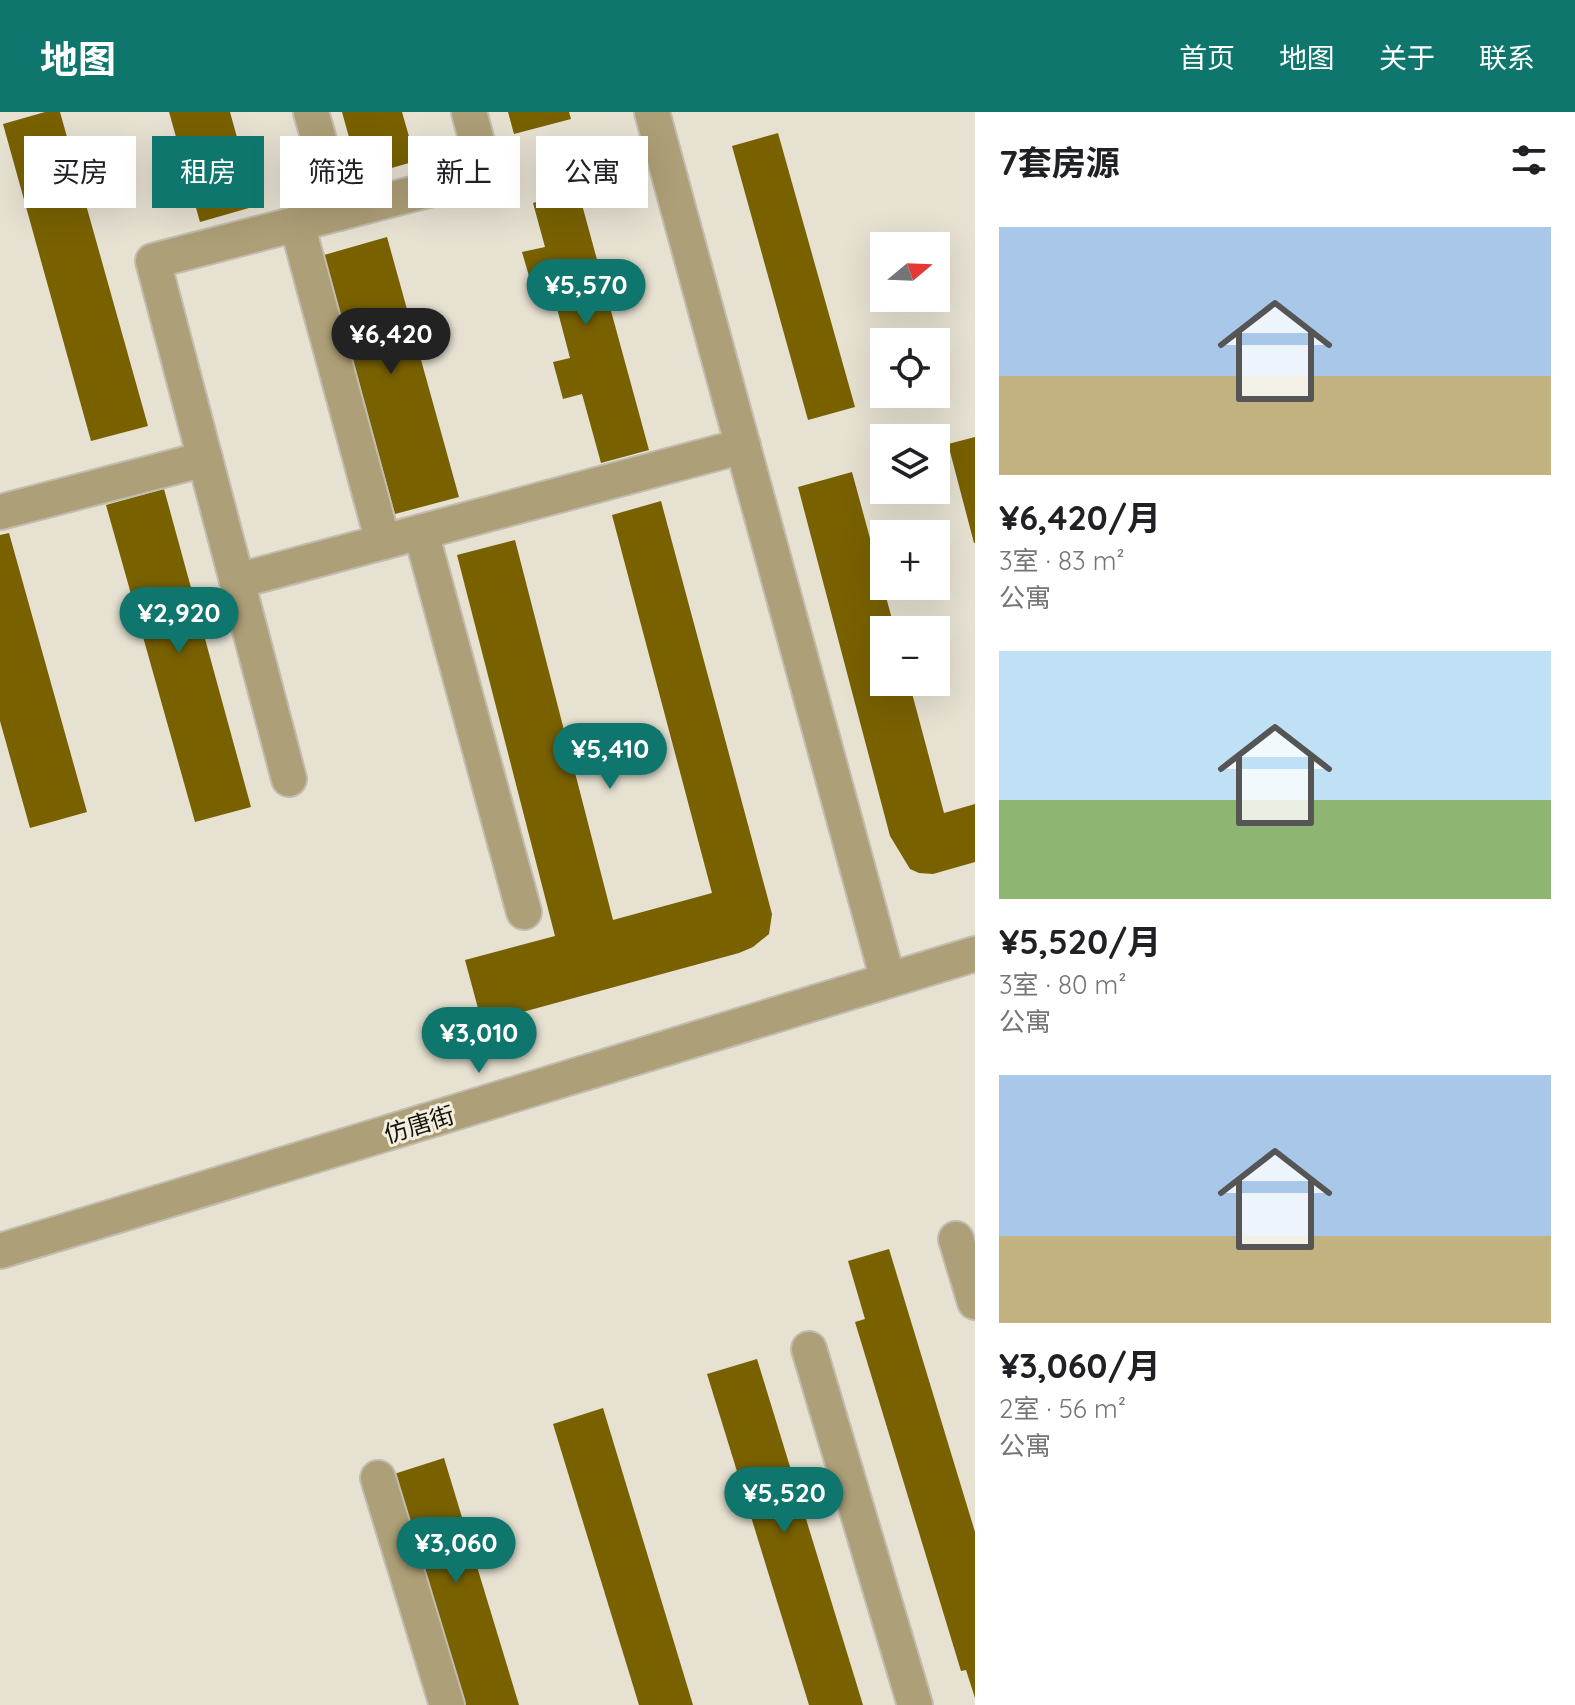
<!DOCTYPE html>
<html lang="zh">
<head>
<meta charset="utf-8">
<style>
  :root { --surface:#fff; --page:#f6f6f6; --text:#202124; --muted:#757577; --accent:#0f766e }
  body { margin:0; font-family:Quicksand,"Noto Sans SC",sans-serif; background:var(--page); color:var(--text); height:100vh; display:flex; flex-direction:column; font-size:30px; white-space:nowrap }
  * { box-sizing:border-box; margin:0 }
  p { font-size:26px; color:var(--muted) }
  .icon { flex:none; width:44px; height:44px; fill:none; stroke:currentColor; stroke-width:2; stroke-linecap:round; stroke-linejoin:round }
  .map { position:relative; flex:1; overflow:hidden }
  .panel { display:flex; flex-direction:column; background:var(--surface); width:600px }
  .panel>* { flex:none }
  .banner { position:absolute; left:24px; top:24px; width:760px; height:72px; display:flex; gap:16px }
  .needle { width:52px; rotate:71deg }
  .buttons { position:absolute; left:870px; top:120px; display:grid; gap:16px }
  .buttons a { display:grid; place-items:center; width:80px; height:80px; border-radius:0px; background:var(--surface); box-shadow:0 8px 32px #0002; font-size:40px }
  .price { position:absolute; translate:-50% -68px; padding:0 18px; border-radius:28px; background:var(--accent); color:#fff; font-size:26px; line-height:52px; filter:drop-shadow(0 2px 4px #0008) }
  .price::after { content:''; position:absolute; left:50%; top:48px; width:24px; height:18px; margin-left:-12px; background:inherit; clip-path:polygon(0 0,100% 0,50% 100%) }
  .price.on { background:#222; color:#fff }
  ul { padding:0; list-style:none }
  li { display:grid; align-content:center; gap:16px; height:424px; padding:0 24px }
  li span { display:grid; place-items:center; height:248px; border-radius:0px; color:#555 }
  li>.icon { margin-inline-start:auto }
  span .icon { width:144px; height:144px; fill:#fffc; stroke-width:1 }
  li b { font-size:34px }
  h2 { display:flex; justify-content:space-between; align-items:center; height:96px; padding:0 24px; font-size:34px }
  .tag { padding:0 28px; border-radius:0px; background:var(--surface); box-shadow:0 8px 32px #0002; font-size:28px; line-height:72px }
  .tag.on { background:var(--accent); color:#fff }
  header { display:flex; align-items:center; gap:48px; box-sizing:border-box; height:112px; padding:0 40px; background:var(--accent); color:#fff }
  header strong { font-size:38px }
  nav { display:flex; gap:44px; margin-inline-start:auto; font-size:28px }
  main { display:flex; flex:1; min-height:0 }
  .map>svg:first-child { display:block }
  .building { fill:#796100 }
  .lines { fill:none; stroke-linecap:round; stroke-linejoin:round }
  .minor-casing { stroke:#c1bcae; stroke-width:38 }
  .minor { stroke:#ad9f77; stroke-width:34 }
  .labels { text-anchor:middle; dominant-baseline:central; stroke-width:6; stroke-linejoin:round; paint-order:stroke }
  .street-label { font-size:24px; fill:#16140f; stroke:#f3eede }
</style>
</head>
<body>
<header>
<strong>地图</strong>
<nav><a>首页</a><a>地图</a><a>关于</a><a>联系</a></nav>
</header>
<main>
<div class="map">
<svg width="975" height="1593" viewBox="0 0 975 1593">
  <rect width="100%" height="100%" fill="#e6e1d1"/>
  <g class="building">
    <polygon points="45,0 60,0 148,314 91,329 3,12"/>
    <polygon points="169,0 230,0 256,94 200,110"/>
    <polygon points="342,0 402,0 416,49 360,65"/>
    <polygon points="508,0 569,0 571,7 514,22"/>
    <polygon points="778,21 855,295 808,308 732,34"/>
    <polygon points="578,78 649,338 601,351 582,282 563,287 553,250 570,246 549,166 531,171 522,140 545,135 533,91"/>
    <polygon points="387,125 459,385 395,402 324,143"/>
    <polygon points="975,325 975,431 974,431 948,332"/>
    <polygon points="852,360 895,518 884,518 884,570 909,570 944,701 975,692 975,750 933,762 919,761 910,757 890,724 798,375"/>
    <polygon points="164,377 251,695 195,710 106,393"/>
    <polygon points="661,389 772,802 769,822 753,835 739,841 482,911 465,848 555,824 457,443 515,428 613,808 712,781 612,403"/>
    <polygon points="9,421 87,700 30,716 0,609 0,423"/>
    <polygon points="889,1137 975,1420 975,1586 966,1558 961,1559 855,1210 865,1207 848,1149"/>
    <polygon points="757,1247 863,1593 809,1593 707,1262"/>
    <polygon points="603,1296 693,1593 639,1593 553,1312"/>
    <polygon points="444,1346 519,1593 465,1593 394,1362"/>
  </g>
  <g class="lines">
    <defs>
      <g id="minor">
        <polyline points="311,0 340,101"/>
        <polyline points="652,0 888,868"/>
        <polyline points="297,112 383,430"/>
        <polyline points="0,400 205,347"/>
        <polyline points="421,420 524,800"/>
        <polyline points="237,469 743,334"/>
        <polyline points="289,667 153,149 486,63 469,0"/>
        <polyline points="956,1127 975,1190"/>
        <polyline points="0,1139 975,842"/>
        <polyline points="809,1237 915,1593"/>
        <polyline points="378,1366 447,1593"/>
      </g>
    </defs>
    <use href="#minor" class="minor-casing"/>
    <use href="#minor" class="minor"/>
  </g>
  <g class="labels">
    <g class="street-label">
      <text transform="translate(419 1012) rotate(-17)">仿唐街</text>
    </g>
  </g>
</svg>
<div class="buttons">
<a><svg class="needle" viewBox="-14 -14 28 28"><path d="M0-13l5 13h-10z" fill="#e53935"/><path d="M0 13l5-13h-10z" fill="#757577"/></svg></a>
<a><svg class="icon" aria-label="locate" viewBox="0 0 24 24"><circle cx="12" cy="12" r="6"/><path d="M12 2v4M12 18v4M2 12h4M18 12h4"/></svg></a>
<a><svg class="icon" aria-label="layers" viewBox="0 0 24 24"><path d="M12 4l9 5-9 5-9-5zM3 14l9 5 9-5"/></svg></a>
<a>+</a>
<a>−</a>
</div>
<b class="price" style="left:586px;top:215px">¥5,570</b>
<b class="price on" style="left:391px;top:264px">¥6,420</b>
<b class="price" style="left:179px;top:543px">¥2,920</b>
<b class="price" style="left:610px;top:679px">¥5,410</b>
<b class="price" style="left:479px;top:963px">¥3,010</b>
<b class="price" style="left:784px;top:1423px">¥5,520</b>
<b class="price" style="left:456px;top:1473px">¥3,060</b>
<div class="banner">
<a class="tag">买房</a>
<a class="tag on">租房</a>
<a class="tag">筛选</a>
<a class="tag">新上</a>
<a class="tag">公寓</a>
</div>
</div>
<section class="panel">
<h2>7套房源<svg class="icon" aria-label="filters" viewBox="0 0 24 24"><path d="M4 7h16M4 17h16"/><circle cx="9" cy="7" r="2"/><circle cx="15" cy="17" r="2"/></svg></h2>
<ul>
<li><span style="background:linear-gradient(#a9c7e8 60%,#c2b280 0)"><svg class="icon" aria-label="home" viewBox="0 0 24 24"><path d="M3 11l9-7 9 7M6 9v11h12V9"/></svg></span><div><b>¥6,420/月</b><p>3室 · 83 m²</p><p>公寓</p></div></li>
<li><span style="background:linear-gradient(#bfe0f5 60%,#8fb573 0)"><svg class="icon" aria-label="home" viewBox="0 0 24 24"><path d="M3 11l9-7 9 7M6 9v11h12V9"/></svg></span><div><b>¥5,520/月</b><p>3室 · 80 m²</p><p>公寓</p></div></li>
<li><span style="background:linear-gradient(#a9c7e8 65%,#c2b280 0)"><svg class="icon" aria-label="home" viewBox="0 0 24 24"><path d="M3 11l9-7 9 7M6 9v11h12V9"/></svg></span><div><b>¥3,060/月</b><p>2室 · 56 m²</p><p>公寓</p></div></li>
</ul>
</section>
</main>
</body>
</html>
